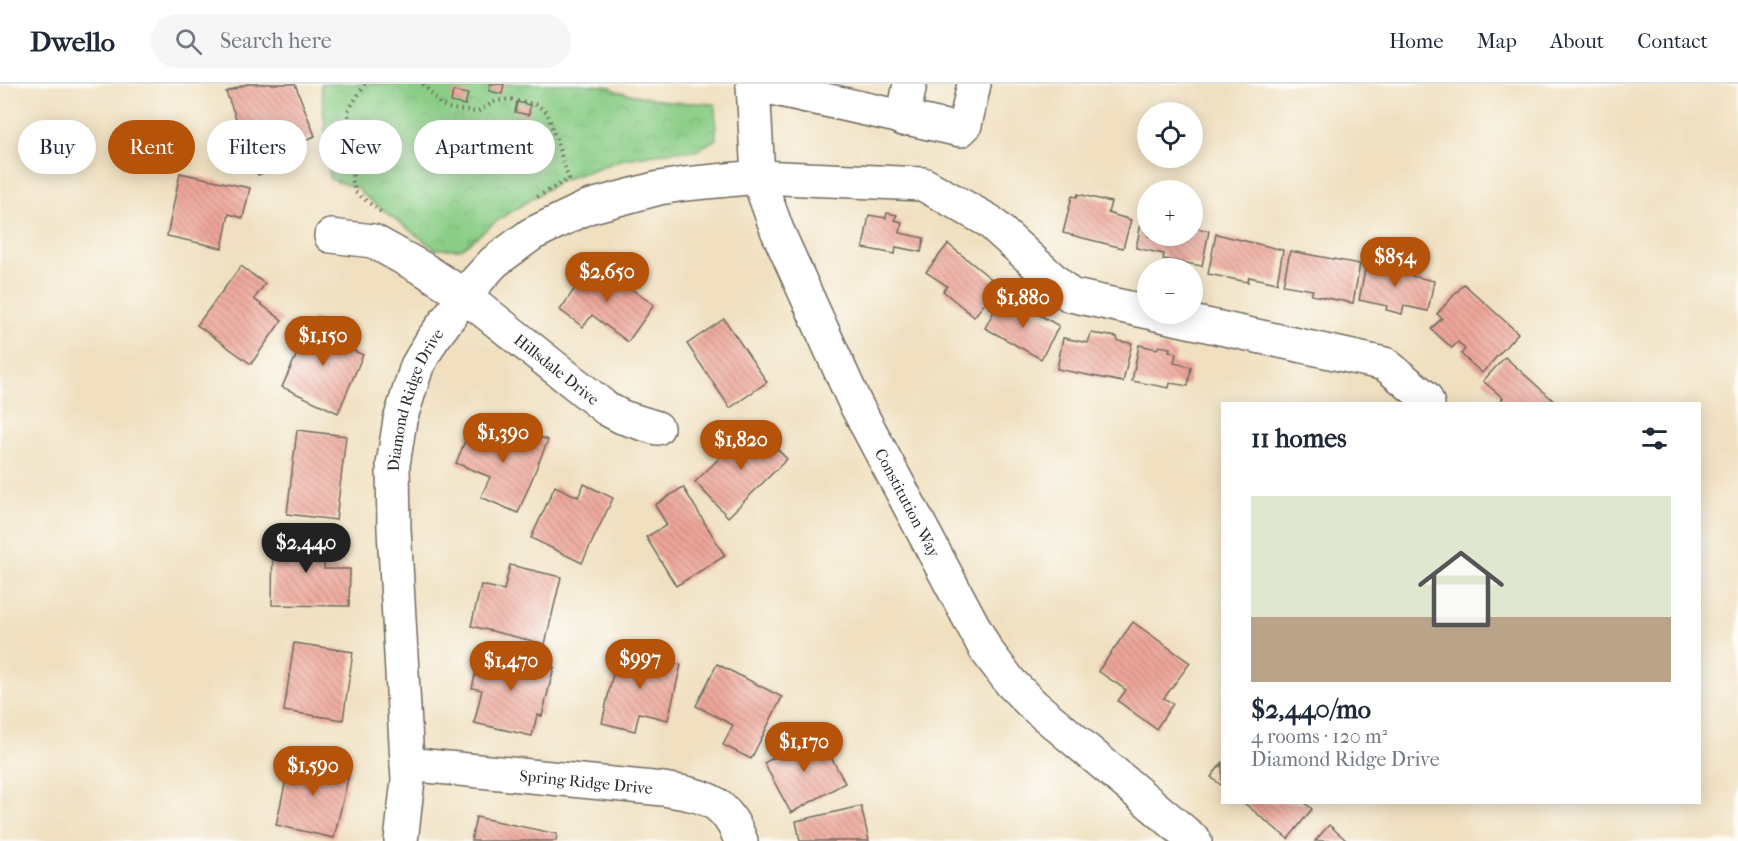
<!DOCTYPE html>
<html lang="en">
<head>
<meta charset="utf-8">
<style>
  :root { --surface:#fff; --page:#f6f6f7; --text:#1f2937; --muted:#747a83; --line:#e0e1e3; --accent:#b45309 }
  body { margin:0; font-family:"IM FELL French Canon",serif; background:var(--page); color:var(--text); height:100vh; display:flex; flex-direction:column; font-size:22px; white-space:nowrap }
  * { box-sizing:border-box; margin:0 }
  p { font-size:20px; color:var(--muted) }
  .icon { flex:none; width:33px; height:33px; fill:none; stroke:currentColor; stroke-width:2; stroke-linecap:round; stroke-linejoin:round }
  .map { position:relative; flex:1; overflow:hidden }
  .side { position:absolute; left:1221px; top:318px; width:480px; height:402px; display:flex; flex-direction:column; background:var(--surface); border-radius:0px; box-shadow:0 3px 15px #0003 }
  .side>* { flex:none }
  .hud { position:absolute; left:18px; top:36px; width:570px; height:54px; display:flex; gap:12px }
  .tools { position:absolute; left:1137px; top:18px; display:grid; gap:12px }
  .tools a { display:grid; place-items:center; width:66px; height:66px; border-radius:50%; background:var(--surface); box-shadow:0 3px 15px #0003; font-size:30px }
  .price { position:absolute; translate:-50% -51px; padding:0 14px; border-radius:21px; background:var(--accent); color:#fff; font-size:20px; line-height:39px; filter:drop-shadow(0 2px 3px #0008) }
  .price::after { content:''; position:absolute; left:50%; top:36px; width:18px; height:14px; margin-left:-9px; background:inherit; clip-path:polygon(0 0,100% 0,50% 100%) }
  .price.current { background:#222; color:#fff }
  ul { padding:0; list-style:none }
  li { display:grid; align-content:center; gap:12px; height:318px; padding:0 30px }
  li+li { border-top:2px solid var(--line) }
  li span { display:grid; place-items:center; height:186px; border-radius:0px; color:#555 }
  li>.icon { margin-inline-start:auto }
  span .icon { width:108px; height:108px; fill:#fffc; stroke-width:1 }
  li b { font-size:26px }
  h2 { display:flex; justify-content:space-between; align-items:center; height:72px; padding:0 30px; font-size:26px }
  .pill { padding:0 21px; border-radius:27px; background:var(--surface); box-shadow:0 3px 15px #0003; font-size:21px; line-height:54px }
  .pill.current { background:var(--accent); color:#fff }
  header { display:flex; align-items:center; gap:36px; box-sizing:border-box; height:84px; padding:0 30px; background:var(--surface); border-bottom:2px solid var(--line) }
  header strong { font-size:28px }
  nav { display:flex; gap:33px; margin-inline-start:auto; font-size:21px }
  .search { width:420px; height:54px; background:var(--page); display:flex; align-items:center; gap:15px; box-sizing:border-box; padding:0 21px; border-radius:33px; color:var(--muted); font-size:22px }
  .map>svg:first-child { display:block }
  .park { fill:url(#park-crowns); stroke:#5a7c58; stroke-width:1.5 }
  .building { fill:url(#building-back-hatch) }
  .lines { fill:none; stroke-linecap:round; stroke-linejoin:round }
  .minor-casing { stroke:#706a5f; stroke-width:36 }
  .path { stroke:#706a5f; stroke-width:4; stroke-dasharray:1.5 4.5; stroke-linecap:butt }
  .minor { stroke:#fff; stroke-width:33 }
  .labels { text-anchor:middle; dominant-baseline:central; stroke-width:5; stroke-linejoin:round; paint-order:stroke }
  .street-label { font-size:16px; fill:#2b2b2b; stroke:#fdfcf7 }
</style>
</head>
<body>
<header>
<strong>Dwello</strong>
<div class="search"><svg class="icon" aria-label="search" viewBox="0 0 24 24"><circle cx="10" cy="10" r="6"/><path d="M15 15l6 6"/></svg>Search here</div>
<nav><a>Home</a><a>Map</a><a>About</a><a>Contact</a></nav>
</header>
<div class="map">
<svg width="1738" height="757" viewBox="0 0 1738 757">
  <defs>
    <pattern id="park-crowns" width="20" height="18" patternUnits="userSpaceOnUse" patternTransform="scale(1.5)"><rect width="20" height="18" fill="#8acd86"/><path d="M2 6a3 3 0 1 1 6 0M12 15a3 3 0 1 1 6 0" fill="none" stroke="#77b074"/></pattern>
    <pattern id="building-back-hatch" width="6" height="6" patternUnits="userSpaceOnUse" patternTransform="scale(1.5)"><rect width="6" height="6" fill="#eea699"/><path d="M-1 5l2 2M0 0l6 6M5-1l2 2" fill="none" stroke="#c1877d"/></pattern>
  </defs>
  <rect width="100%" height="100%" fill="#fdfcf7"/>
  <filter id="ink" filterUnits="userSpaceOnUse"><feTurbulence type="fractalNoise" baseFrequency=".0167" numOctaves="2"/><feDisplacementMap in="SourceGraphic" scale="12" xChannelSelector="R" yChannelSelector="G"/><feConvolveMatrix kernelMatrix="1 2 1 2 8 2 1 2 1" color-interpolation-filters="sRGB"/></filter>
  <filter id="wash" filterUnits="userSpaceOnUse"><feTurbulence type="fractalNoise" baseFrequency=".008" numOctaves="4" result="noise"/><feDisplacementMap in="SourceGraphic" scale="24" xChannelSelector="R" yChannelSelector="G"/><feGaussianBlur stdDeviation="1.35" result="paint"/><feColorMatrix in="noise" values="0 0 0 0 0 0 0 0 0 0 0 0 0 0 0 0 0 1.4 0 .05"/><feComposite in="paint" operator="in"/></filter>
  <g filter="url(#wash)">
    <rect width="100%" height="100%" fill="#f0e0c0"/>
    <polygon class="park" points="321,0 582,0 611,3 616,7 670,18 715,20 716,55 696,67 673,67 621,76 560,97 501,134 461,165 435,165 362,110 359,105 330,95"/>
    <g id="blocks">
      <g class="building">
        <polygon points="247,0 295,0 315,52 288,63 294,77 258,91 226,8"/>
        <polygon points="490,0 504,0 502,10 489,7"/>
        <polygon points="453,7 468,10 465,21 451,18"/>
        <polygon points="517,18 530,21 529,31 515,28"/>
        <polygon points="180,89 250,104 243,134 229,130 222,164 167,152"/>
        <polygon points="1078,110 1111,118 1108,129 1131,136 1123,164 1063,149 1072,112 1077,113"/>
        <polygon points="887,129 897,131 894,136 902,138 900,149 924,154 921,168 896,163 895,170 863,164 869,131 886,134"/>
        <polygon points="1142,135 1148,136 1148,152 1192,152 1192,143 1209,147 1202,182 1163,175 1164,170 1136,164"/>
        <polygon points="1216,150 1283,166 1277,199 1249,193 1248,198 1208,190"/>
        <polygon points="948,160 999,201 974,233 943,207 947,202 926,188"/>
        <polygon points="1290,167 1360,180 1353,219 1311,211 1313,206 1283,201"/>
        <polygon points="1367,176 1413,185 1412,192 1434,197 1428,227 1404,222 1402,230 1386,226 1387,222 1359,216"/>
        <polygon points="593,178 654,221 628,258 592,231 583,243 560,226"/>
        <polygon points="241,182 265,200 254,215 282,236 251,280 197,241"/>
        <polygon points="1464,200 1518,249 1482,289 1461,270 1465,265 1458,258 1452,264 1431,245 1442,234 1437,230"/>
        <polygon points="999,218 1021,230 1026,223 1059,242 1041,275 985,244"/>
        <polygon points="313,234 341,247 336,259 363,271 338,329 282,303"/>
        <polygon points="724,235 767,298 730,324 687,260"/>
        <polygon points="1091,249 1117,253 1118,257 1132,259 1123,298 1057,285 1063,254 1088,259"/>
        <polygon points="1139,261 1157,265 1159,262 1170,264 1169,267 1176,269 1174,279 1191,283 1188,302 1170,299 1169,304 1132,297"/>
        <polygon points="1505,273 1554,317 1552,320 1498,320 1503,314 1483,297"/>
        <polygon points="472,340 515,358 520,345 548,356 518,429 481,413 490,393 456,379"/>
        <polygon points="753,341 787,375 728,433 695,398"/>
        <polygon points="297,346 346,352 336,436 287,430"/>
        <polygon points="584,400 613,414 582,479 531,454 555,402 578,413"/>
        <polygon points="683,403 725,472 676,502 646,453 667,441 655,421"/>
        <polygon points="273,451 325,451 324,485 350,485 349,522 272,521"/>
        <polygon points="510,481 561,493 545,560 471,542 481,501 504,506"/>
        <polygon points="1133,538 1190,579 1164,614 1173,620 1156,645 1118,617 1126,606 1098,587"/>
        <polygon points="294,559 353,568 343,636 284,627"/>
        <polygon points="481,567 554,583 542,632 537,631 532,652 474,639 482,606 472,604"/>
        <polygon points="618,567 681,581 668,636 639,629 635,647 602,639"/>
        <polygon points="717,580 782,613 751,675 723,661 733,641 696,622"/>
        <polygon points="818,649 845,699 791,729 764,679"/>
        <polygon points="291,673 350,686 334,754 276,741"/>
        <polygon points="1222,679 1222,702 1211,693"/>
        <polygon points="1243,718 1304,718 1312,725 1288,755"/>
        <polygon points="861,722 869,757 800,757 796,737"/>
        <polygon points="476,733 557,750 556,757 471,757"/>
        <polygon points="1329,741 1347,757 1315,757"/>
      </g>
    </g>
  </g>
  <g filter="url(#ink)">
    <use href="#blocks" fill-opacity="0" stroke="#706a5f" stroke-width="1.5"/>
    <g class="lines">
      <defs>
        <g id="minor">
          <path id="s1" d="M753 0 758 93 777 146 855 319 986 566 1011 599 1033 621 1195 757"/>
          <polyline points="753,0 960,46 965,41 974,0"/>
          <polyline points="903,35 910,0"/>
          <path id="s2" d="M331 152 373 157 425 186 465 212 607 325 622 333 657 344"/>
          <polyline points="1156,230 1385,280 1425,313 1428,320"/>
          <path id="s3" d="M407 680 663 705C704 712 725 714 741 757"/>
          <path id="s4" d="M401 757 408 696 394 445 393 381 400 336 417 282 432 256 472 202 494 178 532 150 588 123 659 104 685 100 758 93 923 100 989 137 1070 211 1148 228"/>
        </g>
      </defs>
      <use href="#minor" class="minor-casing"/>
      <g class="path">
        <polyline points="365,0 348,27 353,98 355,108 381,128"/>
        <polyline points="423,0 441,21 451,25 477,28 496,17 510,15 537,21 547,28 569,95 537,113"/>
      </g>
      <use href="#minor" class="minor"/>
    </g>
  </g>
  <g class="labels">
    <g class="street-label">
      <text stroke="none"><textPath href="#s2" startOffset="267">Hillsdale Drive</textPath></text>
      <text stroke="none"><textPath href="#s4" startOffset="446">Diamond Ridge Drive</textPath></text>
      <text stroke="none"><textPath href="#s1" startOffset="452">Constitution Way</textPath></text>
      <text stroke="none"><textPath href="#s3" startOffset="180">Spring Ridge Drive</textPath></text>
    </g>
  </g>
</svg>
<div class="tools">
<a><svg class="icon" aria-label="locate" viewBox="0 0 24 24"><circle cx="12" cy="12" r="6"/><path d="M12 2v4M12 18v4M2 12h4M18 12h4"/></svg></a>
<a>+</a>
<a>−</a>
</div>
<b class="price" style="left:1395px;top:204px">$854</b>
<b class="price" style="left:607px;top:219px">$2,650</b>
<b class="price" style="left:1023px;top:245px">$1,880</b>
<b class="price" style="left:323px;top:283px">$1,150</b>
<b class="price" style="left:503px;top:380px">$1,390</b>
<b class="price" style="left:741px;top:387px">$1,820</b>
<b class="price current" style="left:306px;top:490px">$2,440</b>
<b class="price" style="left:640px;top:606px">$997</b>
<b class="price" style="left:511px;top:608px">$1,470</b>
<b class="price" style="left:804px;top:689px">$1,170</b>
<b class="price" style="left:313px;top:713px">$1,590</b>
<div class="hud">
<a class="pill">Buy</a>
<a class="pill current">Rent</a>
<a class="pill">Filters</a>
<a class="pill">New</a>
<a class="pill">Apartment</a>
</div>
<section class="side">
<h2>11 homes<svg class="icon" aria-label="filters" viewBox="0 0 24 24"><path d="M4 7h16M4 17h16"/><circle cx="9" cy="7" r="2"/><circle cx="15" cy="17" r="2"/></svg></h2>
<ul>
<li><span style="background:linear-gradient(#dfe7d0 65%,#b9a48a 0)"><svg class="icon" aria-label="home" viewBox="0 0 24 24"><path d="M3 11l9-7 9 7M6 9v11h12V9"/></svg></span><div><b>$2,440/mo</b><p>4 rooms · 120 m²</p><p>Diamond Ridge Drive</p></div></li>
</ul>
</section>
</div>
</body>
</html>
